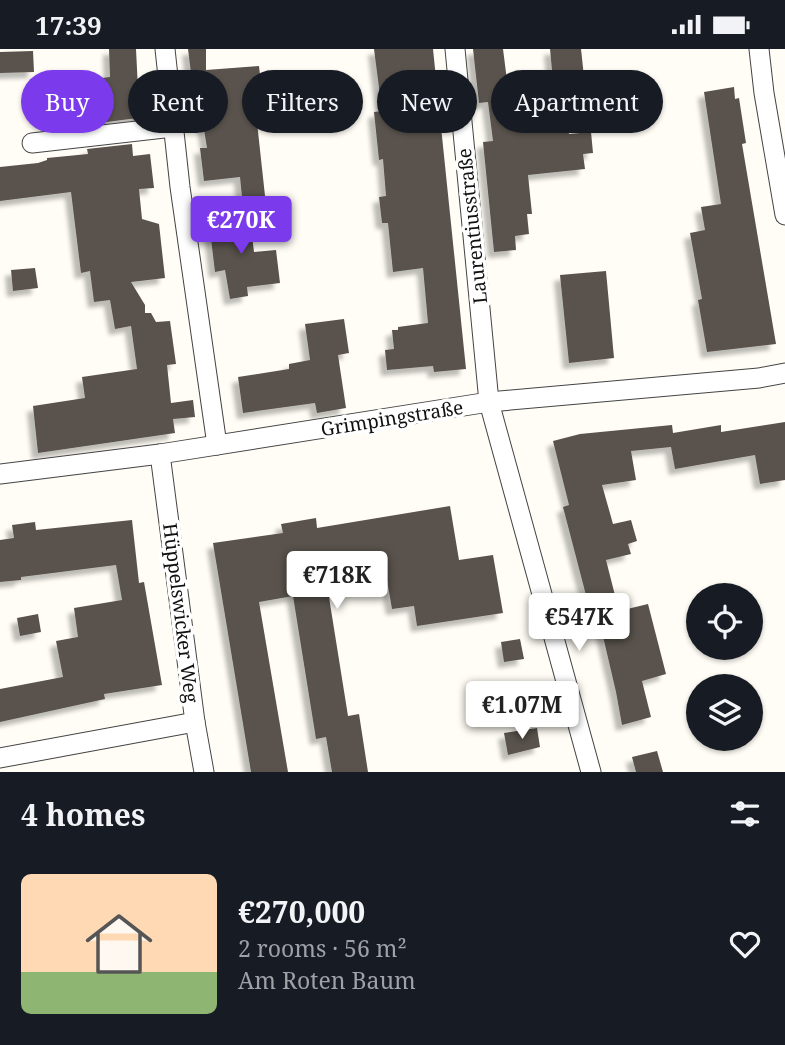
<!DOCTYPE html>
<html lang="en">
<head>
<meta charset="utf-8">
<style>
  :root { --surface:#171b24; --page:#242831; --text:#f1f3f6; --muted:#9ea1a6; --line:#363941; --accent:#7c3aed }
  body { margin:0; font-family:"Noto Serif",serif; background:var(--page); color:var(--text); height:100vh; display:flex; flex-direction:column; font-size:26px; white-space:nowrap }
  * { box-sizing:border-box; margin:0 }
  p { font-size:23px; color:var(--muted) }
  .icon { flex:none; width:38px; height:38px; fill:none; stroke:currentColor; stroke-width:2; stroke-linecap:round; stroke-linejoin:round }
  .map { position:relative; height:723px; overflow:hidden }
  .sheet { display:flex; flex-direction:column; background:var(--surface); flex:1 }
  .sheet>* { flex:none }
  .top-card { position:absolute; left:21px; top:21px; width:744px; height:63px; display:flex; gap:14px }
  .fabs { position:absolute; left:686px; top:534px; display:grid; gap:14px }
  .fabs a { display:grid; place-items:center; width:77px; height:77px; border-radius:50%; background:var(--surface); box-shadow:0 2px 5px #0004; font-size:35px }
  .price { position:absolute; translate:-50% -60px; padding:0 16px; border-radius:7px; background:#fff; color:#222; font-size:23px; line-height:46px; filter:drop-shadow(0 2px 4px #0008) }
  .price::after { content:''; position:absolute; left:50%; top:42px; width:21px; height:16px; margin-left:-10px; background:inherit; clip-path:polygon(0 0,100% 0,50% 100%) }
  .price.active { background:var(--accent); color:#fff }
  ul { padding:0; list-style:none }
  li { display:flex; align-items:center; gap:21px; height:175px; padding:0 21px }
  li+li { border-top:2px solid var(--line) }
  li span { display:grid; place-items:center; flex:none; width:196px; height:140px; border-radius:10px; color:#555 }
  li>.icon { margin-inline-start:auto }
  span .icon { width:84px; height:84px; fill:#fffc; stroke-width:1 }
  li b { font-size:30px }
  h2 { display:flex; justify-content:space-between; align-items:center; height:84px; padding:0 21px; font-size:30px }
  .pill { padding:0 24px; border-radius:32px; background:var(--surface); box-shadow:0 2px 5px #0004; font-size:24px; line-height:63px }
  .pill.active { background:var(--accent); color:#fff }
  .status { display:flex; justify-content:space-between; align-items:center; height:49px; padding:0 35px; background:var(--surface); direction:ltr }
  .status svg { height:19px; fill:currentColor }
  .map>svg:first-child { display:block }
  .building { fill:#5a524d; filter:url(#shadow) }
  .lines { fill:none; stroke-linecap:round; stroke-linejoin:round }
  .minor-casing { stroke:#444; stroke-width:21 }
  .minor { stroke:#fff; stroke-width:19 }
  .labels { text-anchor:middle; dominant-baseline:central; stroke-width:7; stroke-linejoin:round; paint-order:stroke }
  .street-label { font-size:19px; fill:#111; stroke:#fff }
</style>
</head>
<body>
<div class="status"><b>17:39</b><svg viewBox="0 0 49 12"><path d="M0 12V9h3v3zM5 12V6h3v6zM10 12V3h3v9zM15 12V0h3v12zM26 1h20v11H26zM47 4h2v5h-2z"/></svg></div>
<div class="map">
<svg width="785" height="723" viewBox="0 0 785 723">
  <defs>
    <filter id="shadow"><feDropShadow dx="-6" dy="6" stdDeviation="2" flood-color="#0004"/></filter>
  </defs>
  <rect width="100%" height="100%" fill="#fffdf5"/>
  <g class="building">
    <polygon points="109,0 136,0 138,40 142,40 145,68 84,76 84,68 79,69 75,32 110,28"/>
    <polygon points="188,0 206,0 206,21 259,17 263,54 255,55 266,156 243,158 240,128 204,132 200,99 207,99 200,56 195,56"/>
    <polygon points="374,0 433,0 466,320 434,323 433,317 387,321 385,301 394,300 392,281 398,281 398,278 428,274 423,219 393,223 388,174 382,174 379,148 386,147 383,110 379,111 374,63 382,62"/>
    <polygon points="473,0 503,0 511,63 539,60 541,82 568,79 569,85 591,83 593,104 583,105 585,120 528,126 532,165 527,165 529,185 515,187 516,201 494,203 483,93 493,92 488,53 479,54"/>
    <polygon points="550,0 581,0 584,28 553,32"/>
    <polygon points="33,2 34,23 0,24 0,3"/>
    <polygon points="734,38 735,50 739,49 746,94 742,95 776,295 707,303 698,251 702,250 690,184 705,181 701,158 721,155 704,43"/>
    <polygon points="132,95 133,107 150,105 154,139 139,140 142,170 159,175 165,229 131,233 145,256 145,264 151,264 156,273 170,272 176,315 167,316 171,354 193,351 195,368 173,370 175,384 38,404 33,357 85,349 82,328 137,320 131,277 115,280 110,251 94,253 90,222 81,224 71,143 0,152 0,118 38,114 47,111 47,109 88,105 87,100"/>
    <polygon points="249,163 254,203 276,201 280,234 247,238 248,247 230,250 225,221 215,223 209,173 233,170 232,165"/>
    <polygon points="35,219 38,239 13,242 11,221"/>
    <polygon points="606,222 614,309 569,314 560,226"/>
    <polygon points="344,270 349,304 338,306 346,359 317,364 315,354 243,364 238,328 289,320 289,315 310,311 305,275"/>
    <polygon points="785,373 785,431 760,435 755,406 675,420 671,398 631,402 636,431 602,436 613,475 631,471 637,492 628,495 631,505 606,511 619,562 648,555 666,625 642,632 651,668 622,676 616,643 595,553 588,554 563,458 569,456 553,392 580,385 672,376 673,384 721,376 721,383"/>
    <polygon points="450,457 459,511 493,506 503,564 417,577 414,557 392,560 387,531 328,542 348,667 359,665 368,723 332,723 326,688 316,690 293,547 259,553 288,723 251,723 213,494 283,484 281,475 316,469 317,479"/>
    <polygon points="132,471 139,534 144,533 162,636 104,645 105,650 0,673 0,640 63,628 56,592 78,588 74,559 122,551 116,516 21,528 21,531 0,533 0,491 14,489 12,476 35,473 36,481"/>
    <polygon points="38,565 41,583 20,587 17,569"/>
    <polygon points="520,590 524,610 504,613 501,593"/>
    <polygon points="537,679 540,698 508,706 504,684"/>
    <polygon points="657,702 663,723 636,723 632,708"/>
  </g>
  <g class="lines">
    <defs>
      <g id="minor">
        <polyline points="165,0 180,138 217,396"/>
        <polyline points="455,0 489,353 591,723"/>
        <polyline points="759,0 764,44 785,166"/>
        <polyline points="32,94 173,78"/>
        <polyline points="160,405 195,673 204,723"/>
        <polyline points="0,425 160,405 489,353 759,329 785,324"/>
        <polyline points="0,709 195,673"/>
      </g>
    </defs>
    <use href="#minor" class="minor-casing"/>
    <use href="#minor" class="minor"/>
  </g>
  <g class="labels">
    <g class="street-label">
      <text transform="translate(472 177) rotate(-96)">Laurentiusstraße</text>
      <text transform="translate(392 369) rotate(-9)">Grimpingstraße</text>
      <text transform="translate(181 564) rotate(83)">Hüppelswicker Weg</text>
    </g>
  </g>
</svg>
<div class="fabs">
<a><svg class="icon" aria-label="locate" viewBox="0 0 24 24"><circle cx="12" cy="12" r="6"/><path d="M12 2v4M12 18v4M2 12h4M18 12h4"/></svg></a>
<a><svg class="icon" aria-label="layers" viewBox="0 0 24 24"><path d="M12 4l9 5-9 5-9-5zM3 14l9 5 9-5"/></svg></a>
</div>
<b class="price active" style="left:241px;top:207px">€270K</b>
<b class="price" style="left:337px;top:562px">€718K</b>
<b class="price" style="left:579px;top:604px">€547K</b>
<b class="price" style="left:522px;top:692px">€1.07M</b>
<div class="top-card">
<a class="pill active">Buy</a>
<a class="pill">Rent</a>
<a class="pill">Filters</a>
<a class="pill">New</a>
<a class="pill">Apartment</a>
</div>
</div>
<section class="sheet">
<h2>4 homes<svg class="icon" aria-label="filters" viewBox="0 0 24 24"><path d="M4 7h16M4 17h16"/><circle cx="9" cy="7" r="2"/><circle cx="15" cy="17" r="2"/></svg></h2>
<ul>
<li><span style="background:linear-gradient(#ffd9b3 70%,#8fb573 0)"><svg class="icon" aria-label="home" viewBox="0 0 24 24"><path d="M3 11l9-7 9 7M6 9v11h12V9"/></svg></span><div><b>€270,000</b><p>2 rooms · 56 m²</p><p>Am Roten Baum</p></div><svg class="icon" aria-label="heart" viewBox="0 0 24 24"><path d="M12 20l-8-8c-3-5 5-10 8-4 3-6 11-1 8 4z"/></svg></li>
</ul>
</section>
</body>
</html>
